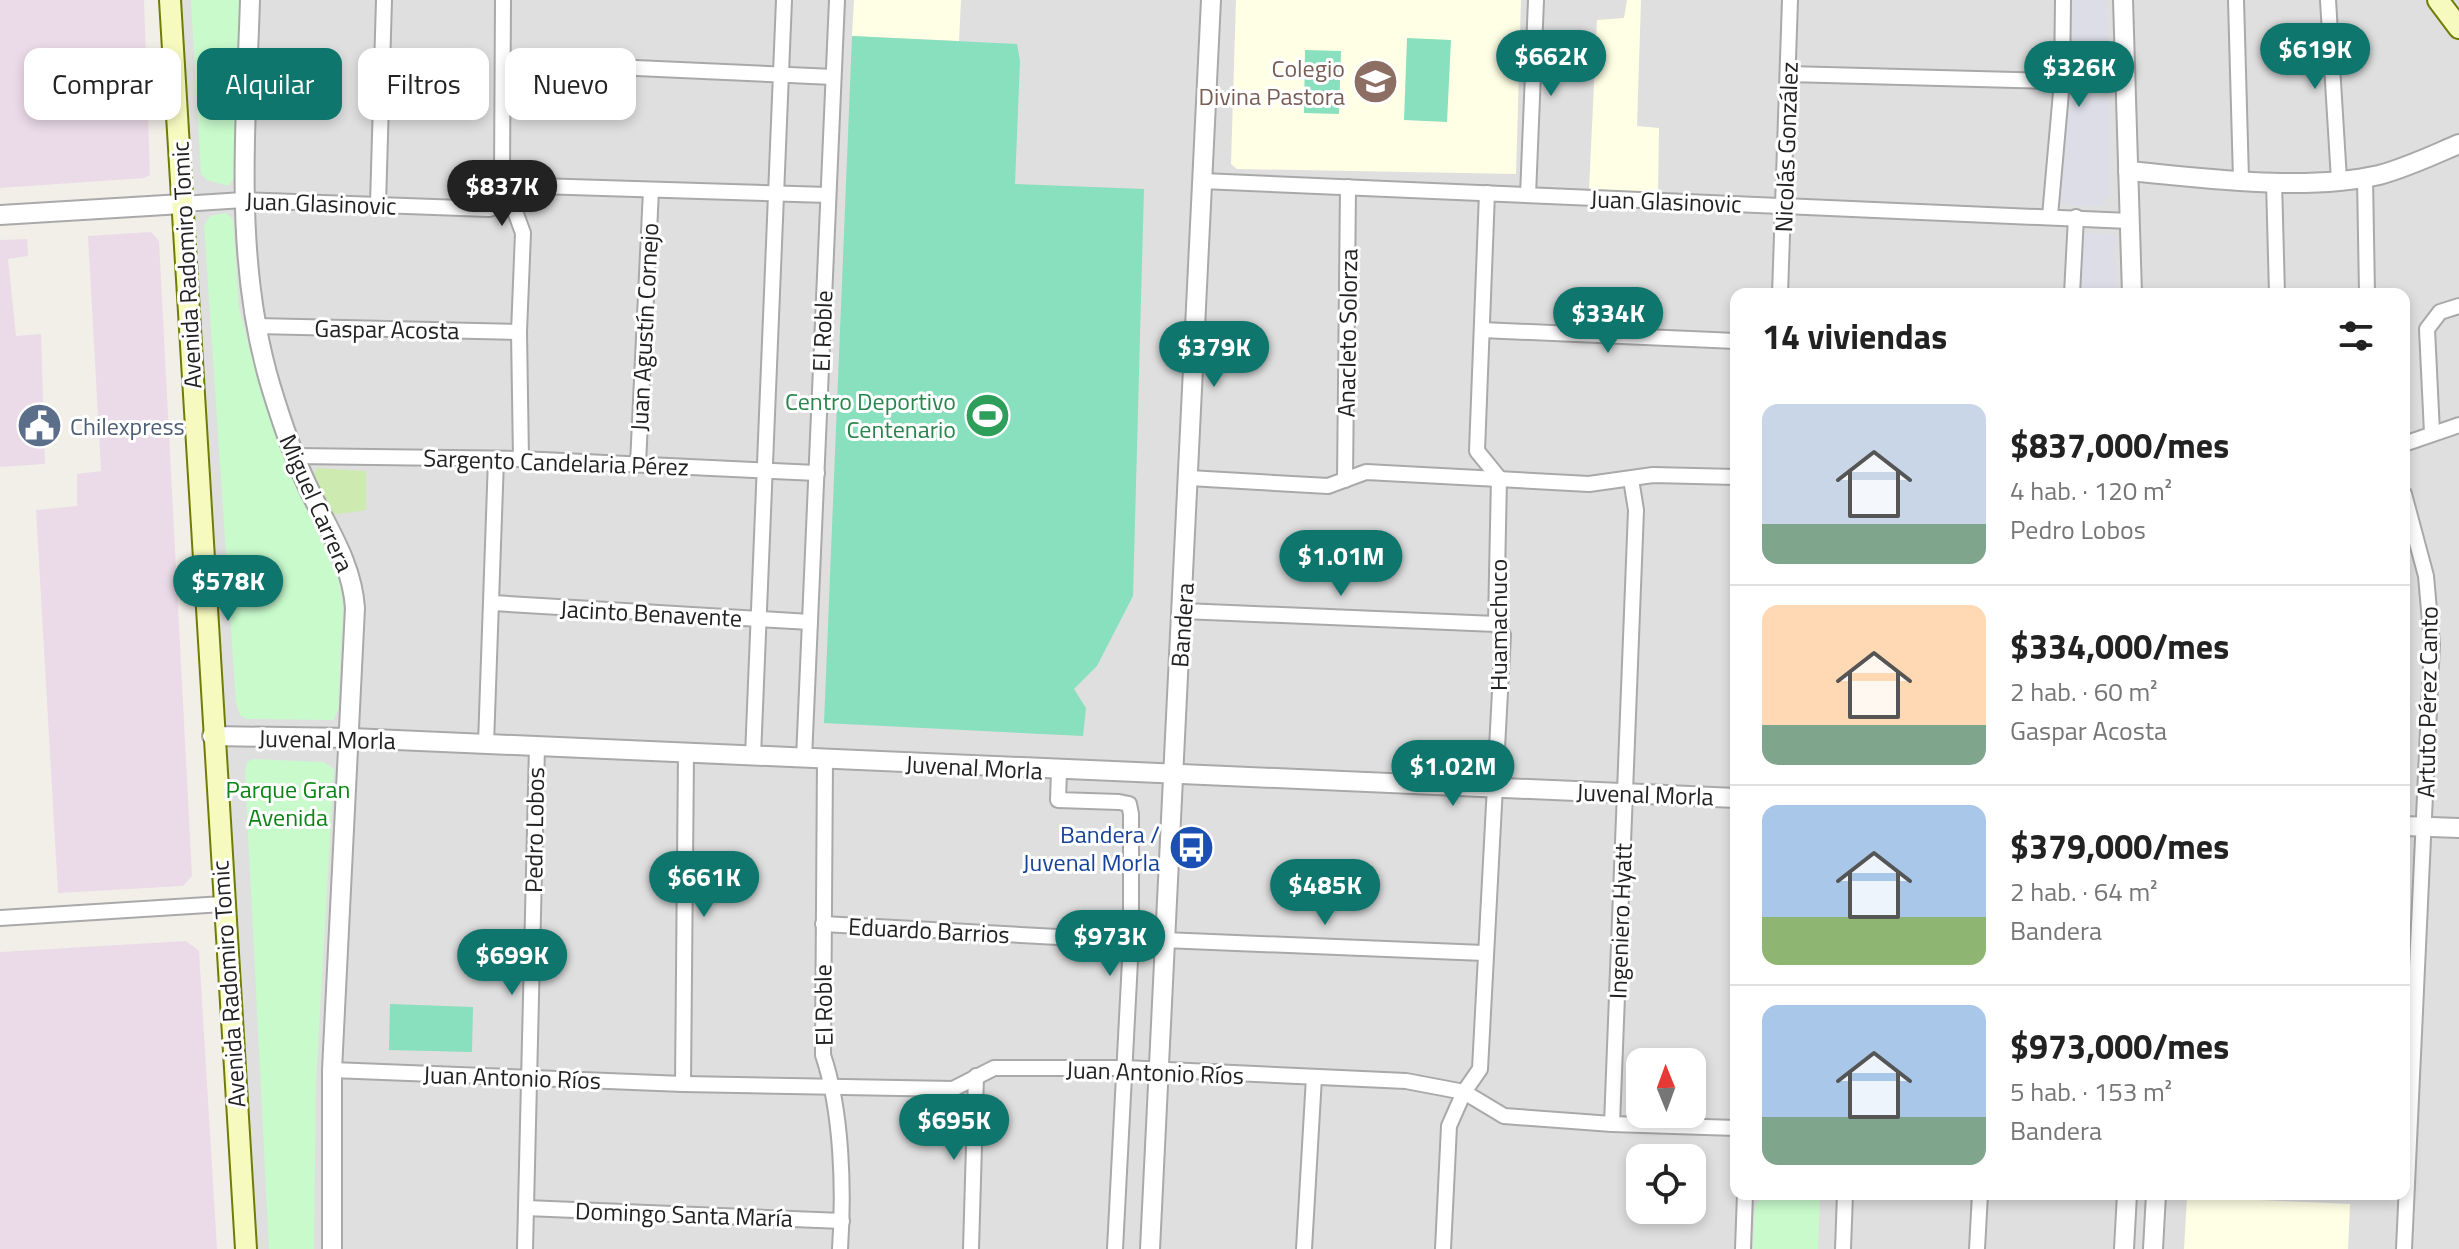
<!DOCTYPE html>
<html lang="es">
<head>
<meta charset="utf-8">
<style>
  :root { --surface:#fff; --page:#f2f2f2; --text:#222; --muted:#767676; --line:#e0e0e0; --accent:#0f766e }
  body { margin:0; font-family:"Titillium Web",sans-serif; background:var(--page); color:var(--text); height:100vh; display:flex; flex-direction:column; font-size:30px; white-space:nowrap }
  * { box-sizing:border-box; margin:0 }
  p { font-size:26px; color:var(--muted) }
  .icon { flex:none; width:44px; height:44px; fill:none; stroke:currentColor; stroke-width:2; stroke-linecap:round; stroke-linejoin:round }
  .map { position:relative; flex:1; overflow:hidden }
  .sheet { position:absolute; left:1730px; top:288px; width:680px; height:912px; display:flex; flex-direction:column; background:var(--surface); border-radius:16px; box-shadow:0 4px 12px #0003 }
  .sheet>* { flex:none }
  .hud { position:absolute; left:24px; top:48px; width:760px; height:72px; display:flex; gap:16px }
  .needle { width:52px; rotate:359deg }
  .controls { position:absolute; left:1626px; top:1048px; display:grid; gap:16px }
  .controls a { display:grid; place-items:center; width:80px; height:80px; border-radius:16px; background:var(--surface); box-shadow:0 4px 12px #0003; font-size:40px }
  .price { position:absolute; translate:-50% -68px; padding:0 18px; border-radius:28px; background:var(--accent); color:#fff; font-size:26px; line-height:52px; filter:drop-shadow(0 2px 4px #0008) }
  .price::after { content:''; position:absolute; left:50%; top:48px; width:24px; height:18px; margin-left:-12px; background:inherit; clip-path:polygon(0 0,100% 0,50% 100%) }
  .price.current { background:#222; color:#fff }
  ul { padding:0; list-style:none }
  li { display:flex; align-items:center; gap:24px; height:200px; padding:0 32px }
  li+li { border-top:2px solid var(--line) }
  li span { display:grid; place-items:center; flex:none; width:224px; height:160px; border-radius:16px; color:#555 }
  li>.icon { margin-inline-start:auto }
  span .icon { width:96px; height:96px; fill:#fffc; stroke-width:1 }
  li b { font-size:34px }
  h2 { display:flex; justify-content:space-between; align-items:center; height:96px; padding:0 32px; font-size:34px }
  .tag { padding:0 28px; border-radius:16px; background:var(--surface); box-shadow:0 4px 12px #0003; font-size:28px; line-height:72px }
  .tag.current { background:var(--accent); color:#fff }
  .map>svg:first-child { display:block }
  .residential { fill:#e0dfdf; fill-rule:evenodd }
  .industrial { fill:#ebdbe8 }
  .education { fill:#ffffe5 }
  .grass { fill:#cdebb0 }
  .park { fill:#c8facc }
  .pitch { fill:#88e0be }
  .plaza { fill:#dddde8 }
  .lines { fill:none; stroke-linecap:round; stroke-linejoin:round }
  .minor-casing { stroke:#a9a9a9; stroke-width:18 }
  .tertiary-casing { stroke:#a9a9a9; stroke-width:22 }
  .secondary-casing { stroke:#707d05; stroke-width:24 }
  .minor { stroke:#fff; stroke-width:14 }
  .tertiary { stroke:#fff; stroke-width:18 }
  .secondary { stroke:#f7fabf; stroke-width:20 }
  .labels { text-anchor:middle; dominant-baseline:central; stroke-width:6; stroke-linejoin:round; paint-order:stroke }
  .education-label { font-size:24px; fill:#785e54; stroke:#fff; text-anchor:end }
  .street-label { font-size:24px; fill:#222; stroke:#fff }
  .leisure-label { font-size:24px; fill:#27864d; stroke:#fff; text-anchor:end }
  .service-label { font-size:24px; fill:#4e5e75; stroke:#fff; text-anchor:start }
  .park-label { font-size:24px; fill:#0c8416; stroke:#fff }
  .transit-label { font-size:24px; fill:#164399; stroke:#fff; text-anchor:end }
</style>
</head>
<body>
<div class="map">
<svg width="2459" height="1249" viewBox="0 0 2459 1249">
  <rect width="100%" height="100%" fill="#f2efe9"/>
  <path class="residential" d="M163 0H2459V1249H239ZM1736 294H2404V1194H1736ZM1640 1062H1692V1114H1640ZM1640 1158H1692V1210H1640Z"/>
  <g class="industrial">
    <polygon points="0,0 144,0 150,175 144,178 0,188"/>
    <polygon points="151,232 159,241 192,876 183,886 58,893 36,510 77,506 77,474 101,471 88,236"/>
    <polygon points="27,239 28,256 8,259 16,336 41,334 45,464 0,467 0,240"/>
    <polygon points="186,941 199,951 217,1249 0,1249 0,952"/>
  </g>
  <g class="education">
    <polygon points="854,0 961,0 959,41 852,36"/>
    <polygon points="1236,0 1521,0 1516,174 1237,169 1231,164"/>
    <polygon points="1627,0 1641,0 1637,126 1659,128 1658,193 1589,190 1597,20 1624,18"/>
    <polygon points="2187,1197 2350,1204 2348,1249 2184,1249"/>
  </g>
  <polygon class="grass" points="317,468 366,471 366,510 332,515 314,474"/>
  <g class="park">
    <polygon points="191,0 240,0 233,180 228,186 207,180 201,174"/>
    <polygon points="226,213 233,219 239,308 257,376 292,472 340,584 343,606 338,710 333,720 246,719 240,715 236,703 204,225 210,216"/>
    <polygon points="253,759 324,762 334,769 316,1081 314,1249 269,1249 245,773 247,762"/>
    <polygon points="1765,1194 1820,1196 1818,1249 1753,1249 1755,1205"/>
  </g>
  <g class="pitch">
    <polygon points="852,36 1017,44 1020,61 1015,184 1144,189 1133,596 1097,666 1074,689 1086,708 1083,736 824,723"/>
    <polygon points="1407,38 1451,40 1447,122 1404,120"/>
    <polygon points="1305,50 1341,51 1339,114 1304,113"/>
    <polygon points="390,1004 473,1007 472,1052 389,1050"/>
  </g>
  <g class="plaza">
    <polygon points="2071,0 2106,0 2107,66 2070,67"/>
    <polygon points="2060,94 2100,95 2109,100 2110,194 2101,206 2056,204"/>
    <polygon points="2083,233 2115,235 2116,294 2082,294"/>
  </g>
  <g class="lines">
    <defs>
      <g id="minor">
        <polyline points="503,0 502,176 523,233 519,332 521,459"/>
        <polyline points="2236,0 2241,179"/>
        <polyline points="2328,0 2339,180"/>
        <polyline points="503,62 833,77"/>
        <polyline points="1788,74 2125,83"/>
        <polyline points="2365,177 2367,294"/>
        <polyline points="1202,181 2129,221"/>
        <polyline points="2274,181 2277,294"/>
        <polyline points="1528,195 1536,0"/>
        <polyline points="182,204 243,200 489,209 514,201 538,186 828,195"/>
        <polyline points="378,204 384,0"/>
        <polyline points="2050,216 2062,81 2063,0"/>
        <polyline points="1780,294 1790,0"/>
        <polyline points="2072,294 2076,217"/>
        <polyline points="256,326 519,332"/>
        <polyline points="1482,330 1736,341"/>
        <polyline points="2432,433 2427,329 2440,312 2459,306"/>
        <polyline points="2404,444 2459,425"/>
        <polyline points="295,456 521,459 817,473"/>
        <polyline points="638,464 651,190"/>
        <polyline points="1189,478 1328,486 1366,472 1589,484 1653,475 1736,477"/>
        <polyline points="1345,480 1348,187"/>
        <polyline points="493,603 810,622"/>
        <polyline points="1183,611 1496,624"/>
        <polyline points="486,744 496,459"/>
        <polyline points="753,756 784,0"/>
        <polyline points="804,759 837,0"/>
        <path d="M825 759 823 1055C842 1111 844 1190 840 1249"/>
        <polyline points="1059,771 1058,800 1119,802 1129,804 1131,814 1131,941 1115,1249"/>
        <polyline points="0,918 223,904"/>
        <polyline points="823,924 1131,941"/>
        <polyline points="1164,940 1484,953"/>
        <polyline points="332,1070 683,1084 953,1089 994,1068 1124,1068 1406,1081 1464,1092 1504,1116 1612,1124 1736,1128"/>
        <polyline points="683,1084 686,753"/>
        <polyline points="1612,1124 1636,510 1631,479"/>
        <polyline points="526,1208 842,1221"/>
        <polyline points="525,1249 537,746"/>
        <polyline points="971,1249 976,1076"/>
        <polyline points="1304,1249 1314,1077"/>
        <polyline points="1443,1249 1449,1126 1464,1092 1480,1069 1503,635 1496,624 1499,478 1477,451 1487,193"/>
        <polyline points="1743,1249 1745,1194"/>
        <polyline points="1843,1249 1845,1194"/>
        <polyline points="1977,1249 1980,1194"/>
        <polyline points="2404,1249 2432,644 2426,576 2404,494"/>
      </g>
      <g id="tertiary">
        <path d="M250 0C246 130 233 261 271 387 281 420 292 453 307 485 326 526 352 562 355 608L332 1070V1249"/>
        <polyline points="2123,0 2132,294"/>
        <path d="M2128 171C2205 178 2303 192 2379 175 2406 168 2433 155 2459 144"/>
        <polyline points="0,215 182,204"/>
        <polyline points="212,736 351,738 1736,798"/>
        <polyline points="2404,826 2459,828"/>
        <polyline points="1150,1249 1211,0"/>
        <polyline points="2124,1249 2127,1194"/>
        <polyline points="2153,1249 2156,1194"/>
      </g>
      <g id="secondary">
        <polyline points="170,0 246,1249"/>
        <polyline points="2438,0 2459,28"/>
      </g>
    </defs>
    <use href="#minor" class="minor-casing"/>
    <use href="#tertiary" class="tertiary-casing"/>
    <use href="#secondary" class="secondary-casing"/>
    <use href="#minor" class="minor"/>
    <use href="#tertiary" class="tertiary"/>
    <use href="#secondary" class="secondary"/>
  </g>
  <defs>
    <symbol id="school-disc" viewBox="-11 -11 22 22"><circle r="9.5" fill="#8d6e63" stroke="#fff"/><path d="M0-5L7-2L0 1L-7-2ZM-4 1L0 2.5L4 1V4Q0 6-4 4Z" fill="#fff"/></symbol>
    <symbol id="stadium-disc" viewBox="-11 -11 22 22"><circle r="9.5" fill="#2e9e5b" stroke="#fff"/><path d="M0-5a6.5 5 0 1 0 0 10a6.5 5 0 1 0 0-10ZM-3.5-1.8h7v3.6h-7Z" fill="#fff"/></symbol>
    <symbol id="civic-disc" viewBox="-11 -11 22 22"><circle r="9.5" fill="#5c6f8a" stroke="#fff"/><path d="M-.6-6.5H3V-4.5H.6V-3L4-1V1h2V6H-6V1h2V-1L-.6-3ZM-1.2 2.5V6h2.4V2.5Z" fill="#fff"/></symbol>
    <symbol id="bus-disc" viewBox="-11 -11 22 22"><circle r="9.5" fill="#1a4fb4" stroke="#fff"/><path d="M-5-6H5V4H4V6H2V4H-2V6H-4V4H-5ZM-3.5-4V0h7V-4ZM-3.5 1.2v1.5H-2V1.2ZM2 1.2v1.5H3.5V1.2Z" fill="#fff"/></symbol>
  </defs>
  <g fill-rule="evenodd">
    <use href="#school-disc" x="1350" y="56" width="51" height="51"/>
    <use href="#stadium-disc" x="962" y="390" width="51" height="51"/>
    <use href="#civic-disc" x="14" y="400" width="51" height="51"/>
    <use href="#bus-disc" x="1166" y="822" width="51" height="51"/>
  </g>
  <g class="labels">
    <g class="education-label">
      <text x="1345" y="68">Colegio<tspan x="1345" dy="28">Divina Pastora</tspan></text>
    </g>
    <g class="street-label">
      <text transform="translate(1786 147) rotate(-88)">Nicolás González</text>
      <text transform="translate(1666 201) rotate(2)">Juan Glasinovic</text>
      <text transform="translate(321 203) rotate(2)">Juan Glasinovic</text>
      <text transform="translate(186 265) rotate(-93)">Avenida Radomiro Tomic</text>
      <text transform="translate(644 327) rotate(-87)">Juan Agustín Cornejo</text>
      <text transform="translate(387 329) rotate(1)">Gaspar Acosta</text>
      <text transform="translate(822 331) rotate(-88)">El Roble</text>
      <text transform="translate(1347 333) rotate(-89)">Anacleto Solorza</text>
      <text transform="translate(556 462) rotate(2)">Sargento Candelaria Pérez</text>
      <text transform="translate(317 503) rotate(66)">Miguel Carrera</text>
      <text transform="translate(651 613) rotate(3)">Jacinto Benavente</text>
      <text transform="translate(1182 625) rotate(-86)">Bandera</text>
      <text transform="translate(1498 625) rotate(-90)">Huamachuco</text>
      <text transform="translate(2427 702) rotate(-89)">Artuto Pérez Canto</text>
      <text transform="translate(327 739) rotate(1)">Juvenal Morla</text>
      <text transform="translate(974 767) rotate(3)">Juvenal Morla</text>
      <text transform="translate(1645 794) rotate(2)">Juvenal Morla</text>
      <text transform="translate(534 830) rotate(-89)">Pedro Lobos</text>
      <text transform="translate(1620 921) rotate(-88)">Ingeniero Hyatt</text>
      <text transform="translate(929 930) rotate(3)">Eduardo Barrios</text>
      <text transform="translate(228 984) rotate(-94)">Avenida Radomiro Tomic</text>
      <text transform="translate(823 1005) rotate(-91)">El Roble</text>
      <text transform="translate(1155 1072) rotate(2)">Juan Antonio Ríos</text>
      <text transform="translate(512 1077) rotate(2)">Juan Antonio Ríos</text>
      <text transform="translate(684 1214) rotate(2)">Domingo Santa María</text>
    </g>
    <g class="leisure-label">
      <text x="956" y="401">Centro Deportivo<tspan x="956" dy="28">Centenario</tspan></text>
    </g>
    <g class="service-label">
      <text x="70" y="426">Chilexpress</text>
    </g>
    <g class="park-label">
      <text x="288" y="789">Parque Gran<tspan x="288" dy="28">Avenida</tspan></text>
    </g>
    <g class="transit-label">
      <text x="1160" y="834">Bandera /<tspan x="1160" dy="28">Juvenal Morla</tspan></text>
    </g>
  </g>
</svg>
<div class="controls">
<a><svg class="needle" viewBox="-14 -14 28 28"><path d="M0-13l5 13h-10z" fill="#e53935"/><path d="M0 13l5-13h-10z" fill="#767676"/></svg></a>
<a><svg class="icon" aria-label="locate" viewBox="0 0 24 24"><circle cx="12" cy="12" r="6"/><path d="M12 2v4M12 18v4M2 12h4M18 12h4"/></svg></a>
</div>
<b class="price" style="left:2315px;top:91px">$619K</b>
<b class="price" style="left:1551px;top:98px">$662K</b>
<b class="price" style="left:2079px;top:109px">$326K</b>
<b class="price current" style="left:502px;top:228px">$837K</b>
<b class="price" style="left:1608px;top:355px">$334K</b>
<b class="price" style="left:1214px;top:389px">$379K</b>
<b class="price" style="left:1341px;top:598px">$1.01M</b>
<b class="price" style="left:228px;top:623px">$578K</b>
<b class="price" style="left:1453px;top:808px">$1.02M</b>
<b class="price" style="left:704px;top:919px">$661K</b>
<b class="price" style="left:1325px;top:927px">$485K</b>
<b class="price" style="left:1110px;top:978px">$973K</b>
<b class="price" style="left:512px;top:997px">$699K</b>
<b class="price" style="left:954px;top:1162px">$695K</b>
<div class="hud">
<a class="tag">Comprar</a>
<a class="tag current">Alquilar</a>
<a class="tag">Filtros</a>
<a class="tag">Nuevo</a>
</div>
<section class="sheet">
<h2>14 viviendas<svg class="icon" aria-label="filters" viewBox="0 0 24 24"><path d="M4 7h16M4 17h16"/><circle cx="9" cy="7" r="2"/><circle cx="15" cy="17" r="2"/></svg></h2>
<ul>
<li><span style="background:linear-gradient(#c9d6e8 75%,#7fa58c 0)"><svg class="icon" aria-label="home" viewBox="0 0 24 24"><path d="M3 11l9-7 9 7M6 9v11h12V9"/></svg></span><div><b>$837,000/mes</b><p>4 hab. · 120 m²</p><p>Pedro Lobos</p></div></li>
<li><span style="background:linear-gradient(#ffd9b3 75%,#7fa58c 0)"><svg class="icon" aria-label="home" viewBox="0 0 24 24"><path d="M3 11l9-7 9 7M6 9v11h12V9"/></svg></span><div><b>$334,000/mes</b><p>2 hab. · 60 m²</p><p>Gaspar Acosta</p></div></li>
<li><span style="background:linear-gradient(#a9c7e8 70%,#8fb573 0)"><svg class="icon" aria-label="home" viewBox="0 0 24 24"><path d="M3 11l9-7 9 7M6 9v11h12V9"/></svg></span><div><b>$379,000/mes</b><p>2 hab. · 64 m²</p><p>Bandera</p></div></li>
<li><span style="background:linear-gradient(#a9c7e8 70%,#7fa58c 0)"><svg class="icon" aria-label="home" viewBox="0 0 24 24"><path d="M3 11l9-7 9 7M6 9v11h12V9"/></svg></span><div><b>$973,000/mes</b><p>5 hab. · 153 m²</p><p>Bandera</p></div></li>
</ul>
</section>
</div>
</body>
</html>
